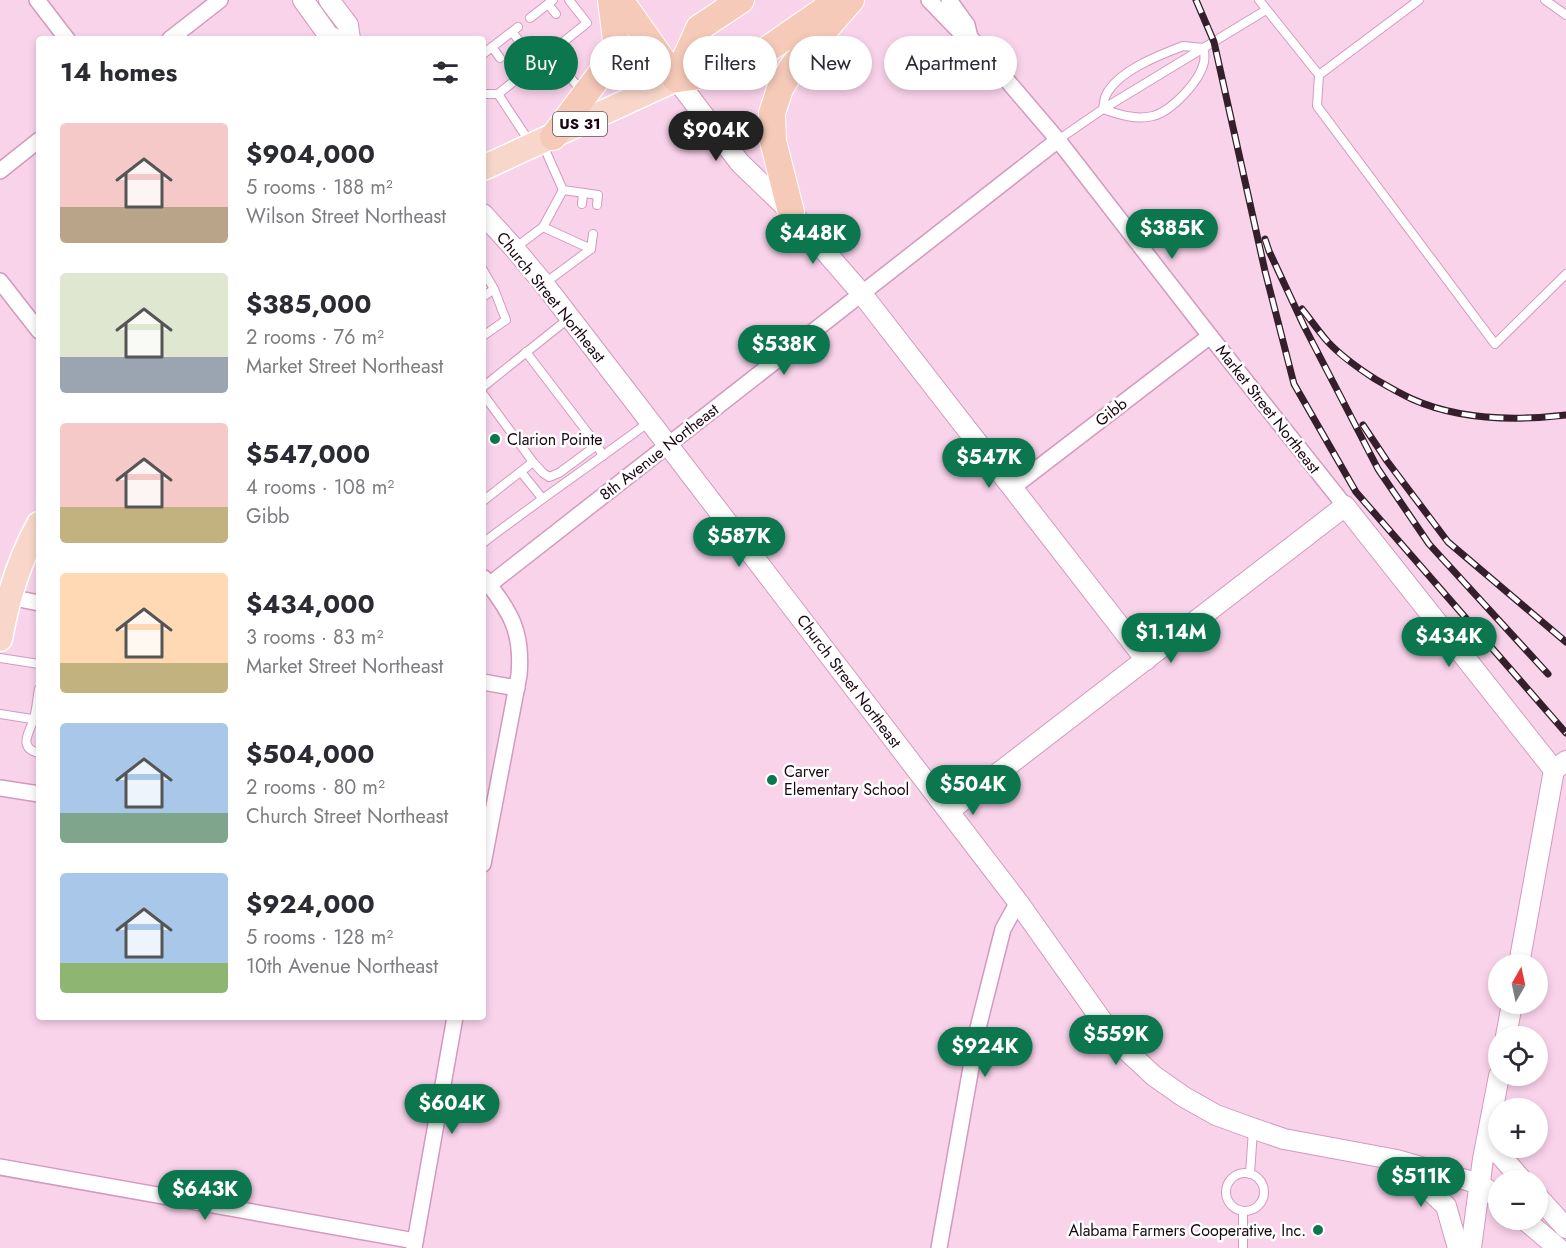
<!DOCTYPE html>
<html lang="en">
<head>
<meta charset="utf-8">
<style>
  :root { --surface:#fff; --page:#f7f7f7; --text:#2b2b33; --muted:#7c7c81; --accent:#0c764f }
  body { margin:0; font-family:Jost,sans-serif; background:var(--page); color:var(--text); height:100vh; display:flex; flex-direction:column; font-size:22px; white-space:nowrap }
  * { box-sizing:border-box; margin:0 }
  p { font-size:20px; color:var(--muted) }
  .icon { flex:none; width:33px; height:33px; fill:none; stroke:currentColor; stroke-width:2; stroke-linecap:round; stroke-linejoin:round }
  .map { position:relative; flex:1; overflow:hidden }
  .side { position:absolute; left:36px; top:36px; width:450px; height:984px; display:flex; flex-direction:column; background:var(--surface); border-radius:6px; box-shadow:0 3px 9px #0003 }
  .side>* { flex:none }
  .hud { position:absolute; left:504px; top:36px; width:570px; height:54px; display:flex; gap:12px }
  .needle { width:39px; rotate:9deg }
  .controls { position:absolute; left:1488px; top:954px; display:grid; gap:12px }
  .controls a { display:grid; place-items:center; width:60px; height:60px; border-radius:50%; background:var(--surface); box-shadow:0 3px 9px #0003; font-size:30px }
  .price { position:absolute; translate:-50% -51px; padding:0 14px; border-radius:21px; background:var(--accent); color:#fff; font-size:20px; line-height:39px; filter:drop-shadow(0 2px 3px #0008) }
  .price::after { content:''; position:absolute; left:50%; top:36px; width:18px; height:14px; margin-left:-9px; background:inherit; clip-path:polygon(0 0,100% 0,50% 100%) }
  .price.current { background:#222; color:#fff }
  ul { padding:0; list-style:none }
  li { display:flex; align-items:center; gap:18px; height:150px; padding:0 24px }
  li span { display:grid; place-items:center; flex:none; width:168px; height:120px; border-radius:6px; color:#555 }
  li>.icon { margin-inline-start:auto }
  span .icon { width:72px; height:72px; fill:#fffc; stroke-width:1 }
  li b { font-size:26px }
  h2 { display:flex; justify-content:space-between; align-items:center; height:72px; padding:0 24px; font-size:26px }
  .tag { padding:0 21px; border-radius:27px; background:var(--surface); box-shadow:0 3px 9px #0003; font-size:21px; line-height:54px }
  .tag.current { background:var(--accent); color:#fff }
  .map>svg:first-child { display:block }
  .lines { fill:none; stroke-linecap:round; stroke-linejoin:round }
  .service-casing { stroke:#d499be; stroke-width:10 }
  .minor-casing { stroke:#d499be; stroke-width:18 }
  .tertiary-casing { stroke:#d499be; stroke-width:22 }
  .primary-casing { stroke:#fff; stroke-width:27 }
  .trunk-casing { stroke:#fff; stroke-width:28 }
  .service { stroke:#fff; stroke-width:8 }
  .minor { stroke:#fff; stroke-width:15 }
  .tertiary { stroke:#fff; stroke-width:20 }
  .primary { stroke:#f8d7ca; stroke-width:24 }
  .trunk { stroke:#f6cab8; stroke-width:26 }
  .rail-casing { stroke:#351f2d; stroke-width:7 }
  .rail { stroke:#fff; stroke-width:4.5; stroke-dasharray:14; stroke-linecap:butt }
  .poi-dot { fill:#0c764f; stroke:#fff; stroke-width:2 }
  .labels { text-anchor:middle; dominant-baseline:central; stroke-width:5; stroke-linejoin:round; paint-order:stroke }
  .shield { fill:#fff; stroke:#5f515a; stroke-width:1.5 }
  .shield-label { font-size:15px; font-weight:bold; fill:#1a0613 }
  .street-label { font-size:16px; fill:#1a0613; stroke:#fff }
  .poi-label { font-size:16px; fill:#1a0613; stroke:#fff; text-anchor:start }
</style>
</head>
<body>
<div class="map">
<svg width="1566" height="1248" viewBox="0 0 1566 1248">
  <rect width="100%" height="100%" fill="#f9d3ea"/>
  <g class="lines">
    <defs>
      <g id="service">
        <polyline points="1259,0 1319,75 1419,0"/>
        <polyline points="1545,0 1566,15"/>
        <polyline points="548,4 556,14"/>
        <polyline points="530,18 553,0"/>
        <polyline points="512,32 520,42"/>
        <polyline points="544,45 583,93"/>
        <path d="M1183 46 1204 48C1204 52 1205 58 1204 62 1200 81 1172 111 1153 116 1136 120 1120 115 1103 109 1104 104 1104 99 1106 95 1118 71 1159 55 1183 46Z"/>
        <polyline points="492,47 500,58"/>
        <polyline points="483,54 518,27"/>
        <polyline points="1319,75 1317,106 1495,344 1566,274"/>
        <polyline points="483,94 498,94 531,144"/>
        <polyline points="498,94 587,23 569,0"/>
        <polyline points="1058,140 1103,109 1266,10"/>
        <polyline points="543,145 563,190 598,195 597,205"/>
        <polyline points="582,204 583,193"/>
        <polyline points="543,227 591,249"/>
        <polyline points="515,248 543,227 563,190"/>
        <polyline points="483,270 494,289 506,320 483,336"/>
        <polyline points="545,283 591,249 593,234"/>
        <polyline points="483,297 494,289"/>
        <polyline points="526,352 597,445 603,456"/>
        <polyline points="483,387 568,319"/>
        <polyline points="483,394 533,462 543,473 549,477 559,473 597,445"/>
        <polyline points="521,472 542,498"/>
        <polyline points="483,501 533,462"/>
        <path d="M483 543C538 501 594 463 649 422"/>
        <polyline points="0,658 39,664"/>
        <path d="M39 689C37 698 37 708 34 718 31 730 16 748 39 753"/>
        <polyline points="0,714 38,720"/>
        <circle cx="1245" cy="1192" r="19"/>
        <polyline points="1250,1174 1253,1130"/>
        <polyline points="1243,1211 1243,1248"/>
      </g>
      <g id="minor">
        <polyline points="37,0 67,39"/>
        <polyline points="929,0 959,31 970,37"/>
        <polyline points="949,0 967,25 970,37 1058,140 1210,336 1345,506"/>
        <polyline points="170,39 220,0"/>
        <polyline points="0,171 39,140"/>
        <polyline points="0,281 39,331"/>
        <polyline points="1012,488 1210,336"/>
        <polyline points="489,585 1058,140"/>
        <polyline points="4,596 39,603"/>
        <polyline points="483,682 517,688"/>
        <polyline points="0,788 39,794"/>
        <path d="M483 864 519 675C523 630 510 612 484 578"/>
        <polyline points="0,1167 415,1241"/>
        <polyline points="414,1248 455,1017"/>
        <polyline points="939,1248 978,1028 1003,929 1018,902"/>
      </g>
      <g id="tertiary">
        <polyline points="303,0 329,36 335,39"/>
        <polyline points="329,0 348,25 350,39"/>
        <polyline points="676,79 740,163 791,212 862,294 1146,660"/>
        <polyline points="483,214 514,248 544,284 668,445 1018,902 1103,1022 1126,1050 1154,1076 1184,1097 1216,1115 1249,1127 1284,1139 1397,1160 1480,1184 1498,1198"/>
        <polyline points="949,811 1345,506 1554,770 1566,761"/>
        <polyline points="1519,964 1554,770"/>
        <polyline points="1506,1036 1512,1004"/>
        <polyline points="1488,1137 1501,1156 1522,1180"/>
        <polyline points="1401,1164 1446,1206 1458,1248"/>
        <polyline points="1538,1197 1566,1228"/>
        <polyline points="1525,1220 1558,1248"/>
        <polyline points="1471,1248 1483,1159 1499,1076"/>
      </g>
      <g id="primary">
        <polyline points="483,168 676,79"/>
        <path d="M0 639C7 599 20 559 39 524"/>
      </g>
      <g id="trunk">
        <polyline points="620,0 676,79"/>
        <polyline points="676,79 720,73 765,51 837,1"/>
        <polyline points="676,79 699,28 741,0"/>
        <polyline points="553,137 608,64 616,41 611,0"/>
        <polyline points="791,212 773,141 772,113 780,89 793,66 851,0"/>
      </g>
    </defs>
    <use href="#service" class="service-casing"/>
    <use href="#minor" class="minor-casing"/>
    <use href="#tertiary" class="tertiary-casing"/>
    <use href="#primary" class="primary-casing"/>
    <use href="#trunk" class="trunk-casing"/>
    <use href="#service" class="service"/>
    <use href="#minor" class="minor"/>
    <use href="#tertiary" class="tertiary"/>
    <use href="#primary" class="primary"/>
    <use href="#trunk" class="trunk"/>
    <defs>
      <g id="rail">
        <polyline points="1196,0 1214,42 1265,271 1294,384 1356,492 1566,733"/>
        <polyline points="1265,239 1269,251 1304,326 1378,469 1429,544 1548,674"/>
        <path d="M1302 309C1311 320 1319 332 1328 342 1342 357 1358 368 1375 379 1387 386 1399 393 1412 399 1459 420 1515 421 1566 415"/>
        <polyline points="1363,425 1387,461 1448,542 1566,642"/>
      </g>
    </defs>
    <use href="#rail" class="rail-casing"/>
    <use href="#rail" class="rail"/>
  </g>
  <g class="poi-dot">
    <circle cx="495" cy="439" r="6"/>
    <circle cx="772" cy="780" r="6"/>
    <circle cx="1318" cy="1230" r="6"/>
  </g>
  <g class="labels">
    <rect class="shield" x="553" y="112" width="54" height="24" rx="4.5"/>
    <g class="shield-label">
      <text x="580" y="124">US 31</text>
    </g>
    <g class="street-label">
      <text transform="translate(551 297) rotate(51)">Church Street Northeast</text>
      <text transform="translate(1268 409) rotate(52)">Market Street Northeast</text>
      <text transform="translate(1111 412) rotate(-38)">Gibb</text>
      <text transform="translate(659 452) rotate(-38)">8th Avenue Northeast</text>
      <text transform="translate(849 681) rotate(53)">Church Street Northeast</text>
    </g>
    <g class="poi-label">
      <text x="507" y="439">Clarion Pointe</text>
      <text x="784" y="771">Carver<tspan x="784" dy="18">Elementary School</tspan></text>
      <text x="1306" y="1230" text-anchor="end">Alabama Farmers Cooperative, Inc.</text>
    </g>
  </g>
</svg>
<div class="controls">
<a><svg class="needle" viewBox="-14 -14 28 28"><path d="M0-13l5 13h-10z" fill="#e53935"/><path d="M0 13l5-13h-10z" fill="#7c7c81"/></svg></a>
<a><svg class="icon" aria-label="locate" viewBox="0 0 24 24"><circle cx="12" cy="12" r="6"/><path d="M12 2v4M12 18v4M2 12h4M18 12h4"/></svg></a>
<a>+</a>
<a>−</a>
</div>
<b class="price current" style="left:716px;top:162px">$904K</b>
<b class="price" style="left:1172px;top:260px">$385K</b>
<b class="price" style="left:813px;top:265px">$448K</b>
<b class="price" style="left:784px;top:376px">$538K</b>
<b class="price" style="left:989px;top:489px">$547K</b>
<b class="price" style="left:739px;top:568px">$587K</b>
<b class="price" style="left:1171px;top:664px">$1.14M</b>
<b class="price" style="left:1449px;top:668px">$434K</b>
<b class="price" style="left:973px;top:816px">$504K</b>
<b class="price" style="left:1116px;top:1066px">$559K</b>
<b class="price" style="left:985px;top:1078px">$924K</b>
<b class="price" style="left:452px;top:1135px">$604K</b>
<b class="price" style="left:1421px;top:1208px">$511K</b>
<b class="price" style="left:205px;top:1221px">$643K</b>
<div class="hud">
<a class="tag current">Buy</a>
<a class="tag">Rent</a>
<a class="tag">Filters</a>
<a class="tag">New</a>
<a class="tag">Apartment</a>
</div>
<section class="side">
<h2>14 homes<svg class="icon" aria-label="filters" viewBox="0 0 24 24"><path d="M4 7h16M4 17h16"/><circle cx="9" cy="7" r="2"/><circle cx="15" cy="17" r="2"/></svg></h2>
<ul>
<li><span style="background:linear-gradient(#f6c9c9 70%,#b9a48a 0)"><svg class="icon" aria-label="home" viewBox="0 0 24 24"><path d="M3 11l9-7 9 7M6 9v11h12V9"/></svg></span><div><b>$904,000</b><p>5 rooms · 188 m²</p><p>Wilson Street Northeast</p></div></li>
<li><span style="background:linear-gradient(#dfe7d0 70%,#9aa5b1 0)"><svg class="icon" aria-label="home" viewBox="0 0 24 24"><path d="M3 11l9-7 9 7M6 9v11h12V9"/></svg></span><div><b>$385,000</b><p>2 rooms · 76 m²</p><p>Market Street Northeast</p></div></li>
<li><span style="background:linear-gradient(#f6c9c9 70%,#c2b280 0)"><svg class="icon" aria-label="home" viewBox="0 0 24 24"><path d="M3 11l9-7 9 7M6 9v11h12V9"/></svg></span><div><b>$547,000</b><p>4 rooms · 108 m²</p><p>Gibb</p></div></li>
<li><span style="background:linear-gradient(#ffd9b3 75%,#c2b280 0)"><svg class="icon" aria-label="home" viewBox="0 0 24 24"><path d="M3 11l9-7 9 7M6 9v11h12V9"/></svg></span><div><b>$434,000</b><p>3 rooms · 83 m²</p><p>Market Street Northeast</p></div></li>
<li><span style="background:linear-gradient(#a9c7e8 75%,#7fa58c 0)"><svg class="icon" aria-label="home" viewBox="0 0 24 24"><path d="M3 11l9-7 9 7M6 9v11h12V9"/></svg></span><div><b>$504,000</b><p>2 rooms · 80 m²</p><p>Church Street Northeast</p></div></li>
<li><span style="background:linear-gradient(#a9c7e8 75%,#8fb573 0)"><svg class="icon" aria-label="home" viewBox="0 0 24 24"><path d="M3 11l9-7 9 7M6 9v11h12V9"/></svg></span><div><b>$924,000</b><p>5 rooms · 128 m²</p><p>10th Avenue Northeast</p></div></li>
</ul>
</section>
</div>
</body>
</html>
